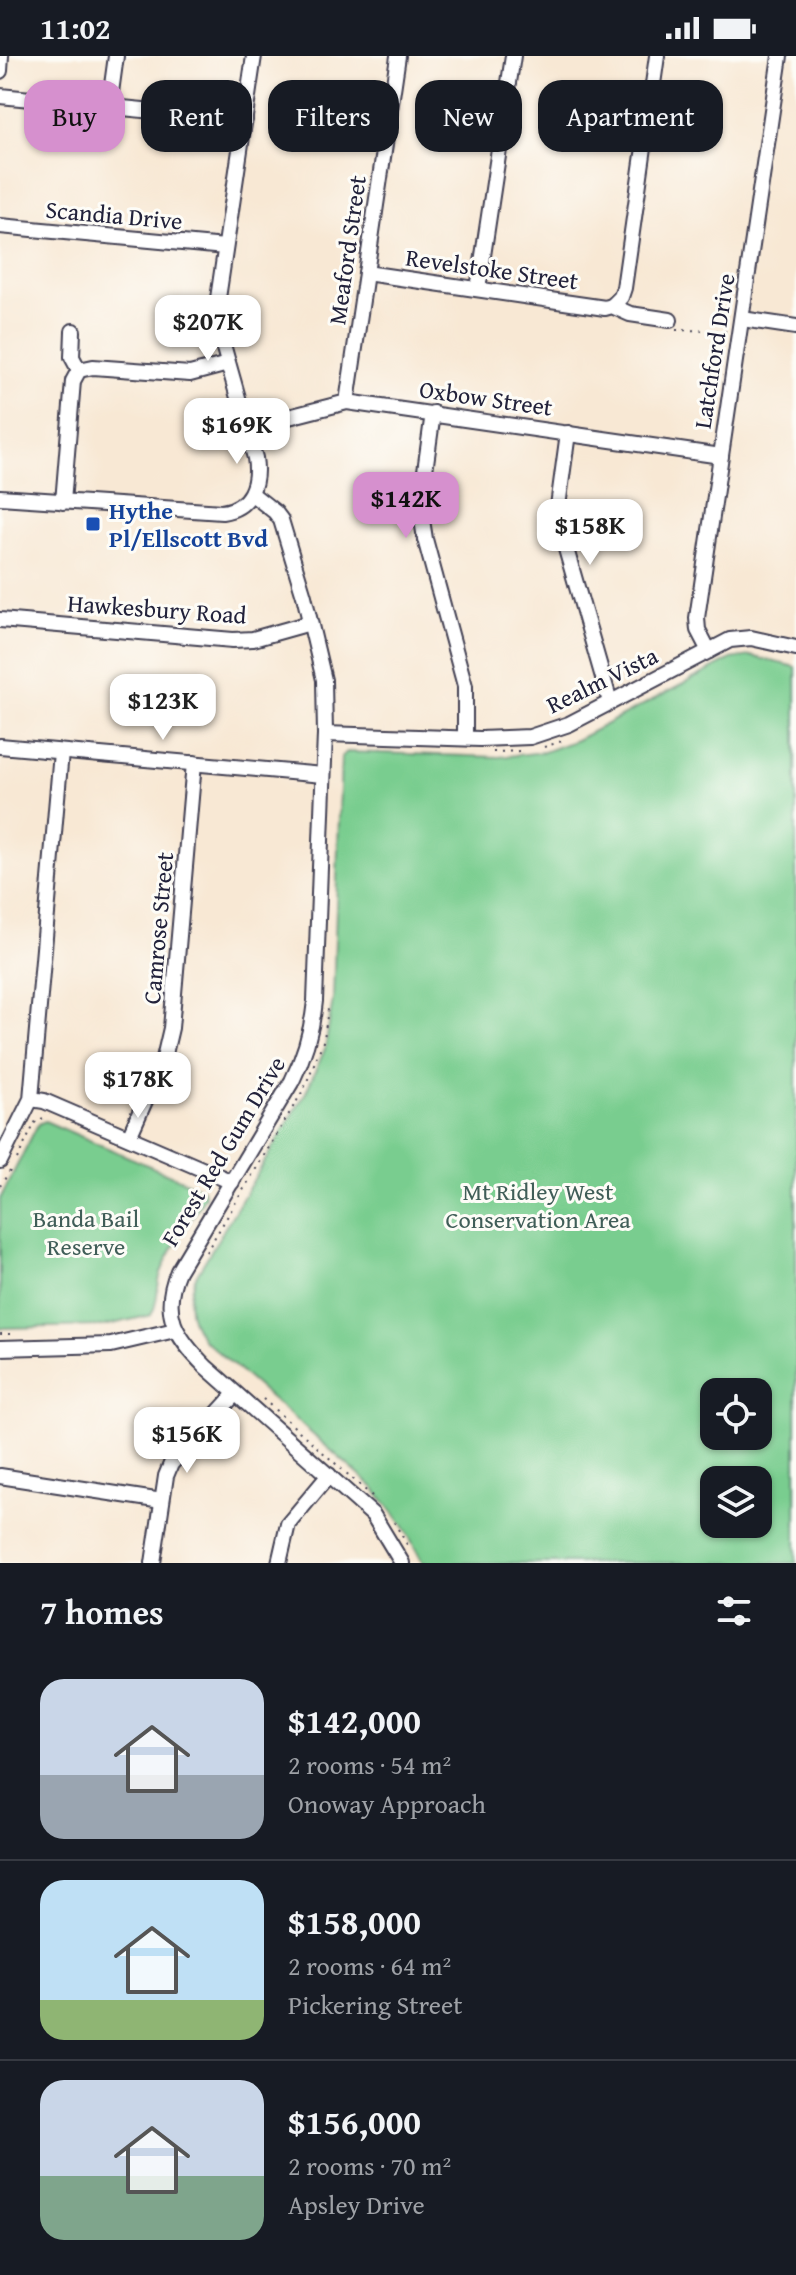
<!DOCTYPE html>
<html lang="en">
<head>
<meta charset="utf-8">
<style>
  :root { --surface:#171b24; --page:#20242c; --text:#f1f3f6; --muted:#9ea1a6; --line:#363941; --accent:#d690ce }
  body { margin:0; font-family:"Gentium Book Plus",serif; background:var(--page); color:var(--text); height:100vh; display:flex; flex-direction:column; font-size:30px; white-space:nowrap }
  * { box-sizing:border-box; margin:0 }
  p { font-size:26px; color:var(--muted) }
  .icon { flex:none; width:44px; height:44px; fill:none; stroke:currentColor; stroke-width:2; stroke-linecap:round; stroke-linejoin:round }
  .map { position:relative; height:1507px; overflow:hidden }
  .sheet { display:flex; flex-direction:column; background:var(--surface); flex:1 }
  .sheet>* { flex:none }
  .top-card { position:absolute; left:24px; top:24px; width:748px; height:72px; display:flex; gap:16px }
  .buttons { position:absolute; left:700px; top:1322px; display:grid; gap:16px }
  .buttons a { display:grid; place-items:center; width:72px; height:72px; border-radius:16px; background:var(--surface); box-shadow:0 2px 6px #0004; font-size:40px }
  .price { position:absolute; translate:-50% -68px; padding:0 18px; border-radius:16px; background:#fff; color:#222; font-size:26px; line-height:52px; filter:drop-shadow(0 2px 4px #0008) }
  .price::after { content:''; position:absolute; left:50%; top:48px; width:24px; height:18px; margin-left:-12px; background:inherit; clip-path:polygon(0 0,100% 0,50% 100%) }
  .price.selected { background:var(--accent); color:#111 }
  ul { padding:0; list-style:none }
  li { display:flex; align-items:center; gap:24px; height:200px; padding:0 40px }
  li+li { border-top:2px solid var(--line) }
  li span { display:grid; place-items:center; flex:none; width:224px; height:160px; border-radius:24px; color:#555 }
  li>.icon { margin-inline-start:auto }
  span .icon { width:96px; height:96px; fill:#fffc; stroke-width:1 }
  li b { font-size:34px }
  h2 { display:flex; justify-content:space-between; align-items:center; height:96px; padding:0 40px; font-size:34px }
  .tag { padding:0 28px; border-radius:24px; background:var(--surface); box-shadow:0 2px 6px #0004; font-size:28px; line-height:72px }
  .tag.selected { background:var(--accent); color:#111 }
  .status { display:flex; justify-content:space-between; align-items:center; height:56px; padding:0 40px; background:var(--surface); direction:ltr }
  .status svg { height:22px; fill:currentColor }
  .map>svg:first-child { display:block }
  .green { fill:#79cd8f; stroke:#4e7865; stroke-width:2; fill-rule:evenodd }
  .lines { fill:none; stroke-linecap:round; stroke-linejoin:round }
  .minor-casing { stroke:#424052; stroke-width:18 }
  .path { stroke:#424052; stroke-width:2; stroke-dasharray:2 6; stroke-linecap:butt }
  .minor { stroke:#fff; stroke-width:14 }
  .transit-dot { fill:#1a4fb4; stroke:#fdfcf7; stroke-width:3 }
  .labels { text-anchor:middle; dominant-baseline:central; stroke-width:6; stroke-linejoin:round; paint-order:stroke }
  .street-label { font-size:24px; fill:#22223b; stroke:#fdfcf7 }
  .transit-label { font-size:24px; font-weight:bold; fill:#164399; stroke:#fdfcf7; text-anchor:start }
  .park-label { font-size:24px; fill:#405e58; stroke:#fdfcf7 }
</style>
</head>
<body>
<div class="status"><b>11:02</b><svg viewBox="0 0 49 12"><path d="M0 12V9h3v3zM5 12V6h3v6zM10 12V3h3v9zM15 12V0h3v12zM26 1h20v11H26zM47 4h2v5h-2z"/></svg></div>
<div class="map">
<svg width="796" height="1507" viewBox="0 0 796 1507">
  <rect width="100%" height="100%" fill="#fdfcf7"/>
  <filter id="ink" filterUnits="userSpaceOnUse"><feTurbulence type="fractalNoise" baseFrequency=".0125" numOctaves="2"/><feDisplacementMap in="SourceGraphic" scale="16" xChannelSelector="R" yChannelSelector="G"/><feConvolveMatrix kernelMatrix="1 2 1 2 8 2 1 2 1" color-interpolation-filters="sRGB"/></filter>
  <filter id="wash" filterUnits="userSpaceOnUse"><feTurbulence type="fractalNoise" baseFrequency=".006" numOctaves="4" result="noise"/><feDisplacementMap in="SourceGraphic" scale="32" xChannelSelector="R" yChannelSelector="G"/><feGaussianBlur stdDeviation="1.8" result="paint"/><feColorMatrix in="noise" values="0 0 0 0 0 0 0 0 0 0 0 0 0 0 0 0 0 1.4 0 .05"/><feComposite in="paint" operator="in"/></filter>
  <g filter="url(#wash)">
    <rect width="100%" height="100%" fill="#f8e8d4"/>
    <g class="green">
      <path d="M750 600 796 611V1507H423L403 1469 373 1431 203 1283C188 1264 185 1243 196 1220L306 1036 325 993 333 943 341 701 347 696 499 701 544 696 576 684 731 603ZM714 1336H758V1380H714ZM714 1424H758V1468H714Z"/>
      <path d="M45 1065 203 1133 205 1140C191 1165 171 1190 161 1217 156 1231 159 1247 151 1259L104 1270 0 1272V1143L38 1068Z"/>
    </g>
  </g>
  <g filter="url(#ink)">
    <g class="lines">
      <defs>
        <g id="minor">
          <polyline points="0,15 1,0"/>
          <polyline points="0,40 245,64"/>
          <polyline points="109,51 116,0"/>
          <polyline points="0,170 225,191"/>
          <polyline points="366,217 605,252 612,250 630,258 670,264"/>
          <polyline points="478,233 513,0"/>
          <polyline points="612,250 621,241 624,232 657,0"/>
          <polyline points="742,263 796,271"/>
          <polyline points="79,314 93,311 190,318 228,308"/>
          <polyline points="347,346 398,0"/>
          <polyline points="433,357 420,451 425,483 465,630 465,682"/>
          <polyline points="246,372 347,346 721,400"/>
          <polyline points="568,377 558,450 560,472 610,646"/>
          <path d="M252 438 275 456 281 464 304 540 324 624 325 678 315 945C312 974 305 999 292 1025L178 1215C160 1258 176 1281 206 1311L373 1459 402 1507"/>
          <path d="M0 441 222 456C251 452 259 427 255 402L220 278 217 249 254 0"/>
          <polyline points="63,446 73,325 79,314 72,301 73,275"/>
          <polyline points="0,564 233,584 253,583 310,567"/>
          <polyline points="709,595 698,574 697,562 780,0"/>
          <polyline points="325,678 480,683 530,681 569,668 730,584 751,582 796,592"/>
          <polyline points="0,690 323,719"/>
          <polyline points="31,1043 44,1045 232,1126"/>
          <polyline points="129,1081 164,1002 171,972 194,707"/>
          <polyline points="0,1105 31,1043 61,696"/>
          <polyline points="0,1292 111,1289 175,1274"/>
          <polyline points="0,1420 162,1445"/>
          <polyline points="153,1507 166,1420 171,1408 235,1338"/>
          <polyline points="279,1507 288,1468 329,1419"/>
        </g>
      </defs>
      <use href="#minor" class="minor-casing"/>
      <g class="path">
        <polyline points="676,274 726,275"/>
        <polyline points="544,691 565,684"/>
        <polyline points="493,696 522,695"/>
        <polyline points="17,1103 36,1065 46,1061"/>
        <polyline points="0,1130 12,1112"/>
        <polyline points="206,1196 304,1033 324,983 328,953"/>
        <polyline points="0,1278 13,1278"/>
        <polyline points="263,1343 372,1440"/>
        <polyline points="394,1466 409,1492"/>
      </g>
      <use href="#minor" class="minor"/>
    </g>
  </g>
  <rect class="transit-dot" x="85" y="460" width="16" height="16" rx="4"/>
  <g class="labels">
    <g class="street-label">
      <text transform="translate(114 159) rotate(5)">Scandia Drive</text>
      <text transform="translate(347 194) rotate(-82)">Meaford Street</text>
      <text transform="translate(492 213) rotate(8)">Revelstoke Street</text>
      <text transform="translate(714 295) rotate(-81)">Latchford Drive</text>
      <text transform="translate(486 342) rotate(8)">Oxbow Street</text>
      <text transform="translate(157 553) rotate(4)">Hawkesbury Road</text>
      <text transform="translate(602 624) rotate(-26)">Realm Vista</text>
      <text transform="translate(158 872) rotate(-85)">Camrose Street</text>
      <text transform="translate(223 1095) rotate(-59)">Forest Red Gum Drive</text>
    </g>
    <g class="transit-label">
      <text x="109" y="454">Hythe<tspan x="109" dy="28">Pl/Ellscott Bvd</tspan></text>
    </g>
    <g class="park-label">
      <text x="538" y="1135">Mt Ridley West<tspan x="538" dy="28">Conservation Area</tspan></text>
      <text x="86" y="1162">Banda Bail<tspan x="86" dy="28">Reserve</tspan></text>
    </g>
  </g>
</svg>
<div class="buttons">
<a><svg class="icon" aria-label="locate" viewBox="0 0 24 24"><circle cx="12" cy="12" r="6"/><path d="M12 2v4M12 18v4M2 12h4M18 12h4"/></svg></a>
<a><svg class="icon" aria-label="layers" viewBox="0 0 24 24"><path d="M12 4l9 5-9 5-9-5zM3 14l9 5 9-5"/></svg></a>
</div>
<b class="price" style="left:208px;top:307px">$207K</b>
<b class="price" style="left:237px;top:410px">$169K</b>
<b class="price selected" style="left:406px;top:484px">$142K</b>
<b class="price" style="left:590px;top:511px">$158K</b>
<b class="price" style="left:163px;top:686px">$123K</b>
<b class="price" style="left:138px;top:1064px">$178K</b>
<b class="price" style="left:187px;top:1419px">$156K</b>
<div class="top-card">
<a class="tag selected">Buy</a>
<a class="tag">Rent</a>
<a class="tag">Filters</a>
<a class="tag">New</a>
<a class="tag">Apartment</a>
</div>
</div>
<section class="sheet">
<h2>7 homes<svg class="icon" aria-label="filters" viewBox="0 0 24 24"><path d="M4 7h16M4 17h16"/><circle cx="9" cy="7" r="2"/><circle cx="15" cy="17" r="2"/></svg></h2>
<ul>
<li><span style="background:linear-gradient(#c9d6e8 60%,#9aa5b1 0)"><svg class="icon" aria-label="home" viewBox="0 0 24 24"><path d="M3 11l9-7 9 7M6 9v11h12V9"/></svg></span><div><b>$142,000</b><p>2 rooms · 54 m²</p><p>Onoway Approach</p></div></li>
<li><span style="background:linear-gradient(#bfe0f5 75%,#8fb573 0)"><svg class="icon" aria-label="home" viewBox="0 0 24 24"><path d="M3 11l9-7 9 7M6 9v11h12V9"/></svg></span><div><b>$158,000</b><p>2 rooms · 64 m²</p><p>Pickering Street</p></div></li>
<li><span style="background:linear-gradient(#c9d6e8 60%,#7fa58c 0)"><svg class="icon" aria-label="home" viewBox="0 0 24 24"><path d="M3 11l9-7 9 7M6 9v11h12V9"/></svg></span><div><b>$156,000</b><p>2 rooms · 70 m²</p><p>Apsley Drive</p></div></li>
</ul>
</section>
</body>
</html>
